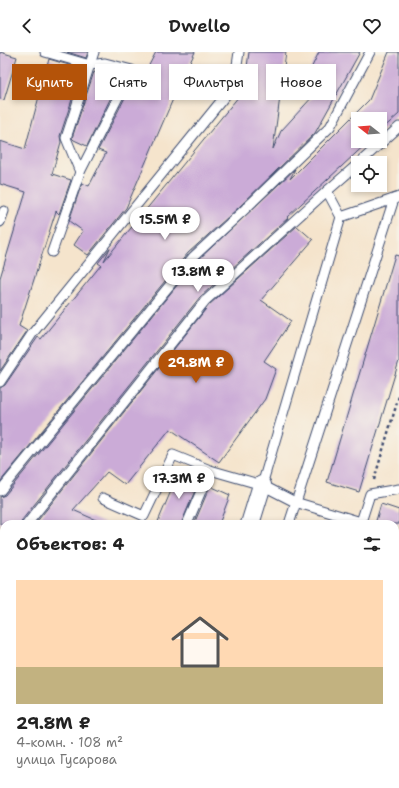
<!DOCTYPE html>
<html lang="ru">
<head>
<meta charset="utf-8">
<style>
  :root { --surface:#fff; --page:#f6f6f6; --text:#222; --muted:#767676; --accent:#b45309 }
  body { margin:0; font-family:"Shantell Sans",sans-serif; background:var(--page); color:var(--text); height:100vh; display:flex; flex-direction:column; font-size:15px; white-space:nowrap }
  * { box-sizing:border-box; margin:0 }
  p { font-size:13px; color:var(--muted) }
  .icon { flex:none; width:22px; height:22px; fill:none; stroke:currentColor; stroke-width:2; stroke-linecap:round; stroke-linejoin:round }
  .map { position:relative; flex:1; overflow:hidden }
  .sheet { position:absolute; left:0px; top:468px; width:399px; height:268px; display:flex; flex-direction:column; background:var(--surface); border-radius:12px 12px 0 0; box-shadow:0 2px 6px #0003 }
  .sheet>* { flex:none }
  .guide { position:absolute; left:12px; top:12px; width:375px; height:36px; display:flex; gap:8px }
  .needle { width:26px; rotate:287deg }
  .controls { position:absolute; left:351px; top:60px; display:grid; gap:8px }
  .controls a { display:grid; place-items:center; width:36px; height:36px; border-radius:0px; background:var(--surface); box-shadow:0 2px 6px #0003; font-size:20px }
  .price { position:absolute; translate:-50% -34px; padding:0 9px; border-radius:14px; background:#fff; color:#222; font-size:13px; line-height:26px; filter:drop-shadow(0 1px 2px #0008) }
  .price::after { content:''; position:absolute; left:50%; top:24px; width:12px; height:9px; margin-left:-6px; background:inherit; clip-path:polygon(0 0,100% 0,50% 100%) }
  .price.active { background:var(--accent); color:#fff }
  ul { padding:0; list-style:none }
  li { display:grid; align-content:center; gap:8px; height:212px; padding:0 16px }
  li span { display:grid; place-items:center; height:124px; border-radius:0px; color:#555 }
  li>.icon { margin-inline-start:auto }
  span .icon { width:72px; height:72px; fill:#fffc; stroke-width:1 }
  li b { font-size:17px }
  h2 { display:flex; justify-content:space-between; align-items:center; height:48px; padding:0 16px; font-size:17px }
  .pill { padding:0 14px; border-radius:0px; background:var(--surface); box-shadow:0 2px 6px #0003; font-size:14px; line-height:36px }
  .pill.active { background:var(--accent); color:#fff }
  header { display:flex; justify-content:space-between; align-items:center; height:52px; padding:0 16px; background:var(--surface); font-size:18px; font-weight:600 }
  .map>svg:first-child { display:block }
  .built { fill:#dad6f7 }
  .building { fill:#cbabd7 }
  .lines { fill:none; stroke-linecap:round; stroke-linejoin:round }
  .service-casing { stroke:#3c4a6e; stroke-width:11 }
  .minor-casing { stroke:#3c4a6e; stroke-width:20 }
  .path { stroke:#3c4a6e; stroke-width:2.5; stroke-dasharray:3 3; stroke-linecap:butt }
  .service { stroke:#fff; stroke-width:9 }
  .minor { stroke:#fff; stroke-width:18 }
</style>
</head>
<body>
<header><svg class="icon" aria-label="back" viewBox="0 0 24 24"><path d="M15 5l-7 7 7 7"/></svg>Dwello<svg class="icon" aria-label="heart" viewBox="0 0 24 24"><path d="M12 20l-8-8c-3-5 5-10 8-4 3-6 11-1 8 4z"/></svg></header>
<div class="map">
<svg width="399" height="736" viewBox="0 0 399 736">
  <rect width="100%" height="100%" fill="#f7f3e8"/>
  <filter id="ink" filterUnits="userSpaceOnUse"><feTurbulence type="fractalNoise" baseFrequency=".025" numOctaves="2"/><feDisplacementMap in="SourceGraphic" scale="8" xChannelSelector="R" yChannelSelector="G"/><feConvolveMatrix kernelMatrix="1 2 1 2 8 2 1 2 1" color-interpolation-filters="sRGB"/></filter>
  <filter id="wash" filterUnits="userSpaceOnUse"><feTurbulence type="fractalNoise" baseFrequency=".012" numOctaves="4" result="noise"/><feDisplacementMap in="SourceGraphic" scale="16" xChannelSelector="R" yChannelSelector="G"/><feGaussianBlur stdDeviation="0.9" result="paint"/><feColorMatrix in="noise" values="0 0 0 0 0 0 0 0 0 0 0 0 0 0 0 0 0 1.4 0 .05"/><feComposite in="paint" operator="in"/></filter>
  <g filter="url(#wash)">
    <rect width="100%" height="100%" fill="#f5e4cc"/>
    <polygon class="built" points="399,642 399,736 371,736 372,732 395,732 395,655"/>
    <g id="blocks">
      <g class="building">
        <polygon points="0,0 17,5 4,48 0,47"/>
        <polygon points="67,0 88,0 86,6"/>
        <polygon points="156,0 195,0 173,47 126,156 88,203 74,193 83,179 69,169 82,131 89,134 106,101 98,98 131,34 137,36"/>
        <polygon points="249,0 286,0 273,97 281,79 315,42 305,29 319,0 360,0 315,81 238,156 188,201 0,430 0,336 5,333 38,285 41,287 101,213 98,211 110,196 104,209 244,38"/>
        <polygon points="389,0 399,0 399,62 380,79 380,67 358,67 358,89 369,89 287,165 288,166 200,245 22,468 21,472 0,472 0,445 5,443 197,209 295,117 290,127 369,48"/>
        <polygon points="49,7 82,17 60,84 61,90 52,122 71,128 59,162 56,159 19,274 27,279 0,319 0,226 26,140 0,132 0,89 25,97"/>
        <polygon points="94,20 119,29 87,94 74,88 72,86"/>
        <polygon points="297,174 313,188 261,248 291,269 264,309 276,317 265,347 219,410 170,377 125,433 107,420 73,458 105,472 35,472 209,253"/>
        <polygon points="395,203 399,204 399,309 359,440 327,430"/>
        <polygon points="179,420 199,429 181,472 157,472"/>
        <polygon points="210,434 230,443 219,472 194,472"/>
        <polygon points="381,452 399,458 399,472 375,472"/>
      </g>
    </g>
  </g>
  <g filter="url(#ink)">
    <use href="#blocks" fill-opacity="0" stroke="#3c4a6e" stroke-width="1"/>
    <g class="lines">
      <defs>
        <g id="service">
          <polyline points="45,0 90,13 105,11 132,18 80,120 52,200"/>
          <polyline points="359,111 399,75"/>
          <polyline points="80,120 66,86 94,0"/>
          <polyline points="341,165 327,139 358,112"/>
          <polyline points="0,170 4,159"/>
          <polyline points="0,330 32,282 234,33 239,0"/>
          <polyline points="262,433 341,165 399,145"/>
          <polyline points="0,439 193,205 242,160 330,75 370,0"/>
          <polyline points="103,446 144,464 173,403 210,418 262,433 295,450 361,470 370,442 399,437"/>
          <polyline points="27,472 205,249 327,139"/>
          <polyline points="187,472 210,418"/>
          <polyline points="289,472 394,147"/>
          <polyline points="0,505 4,500"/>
          <polyline points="395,510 399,511"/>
          <polyline points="0,596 4,586"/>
          <polyline points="3,736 4,732"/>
          <polyline points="68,736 70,732"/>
          <polyline points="211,736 213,732"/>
        </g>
        <g id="minor">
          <polyline points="250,472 262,433"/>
          <polyline points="171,736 173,732"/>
        </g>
      </defs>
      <use href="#service" class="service-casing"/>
      <use href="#minor" class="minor-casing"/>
      <g class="path">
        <polyline points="374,428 399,344"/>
        <polyline points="290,736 291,732"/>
        <polyline points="354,736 356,732"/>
      </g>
      <use href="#service" class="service"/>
      <use href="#minor" class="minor"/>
    </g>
  </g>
</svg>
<div class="controls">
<a><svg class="needle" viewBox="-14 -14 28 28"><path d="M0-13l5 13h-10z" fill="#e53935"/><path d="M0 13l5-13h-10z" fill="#767676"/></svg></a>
<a><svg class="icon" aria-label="locate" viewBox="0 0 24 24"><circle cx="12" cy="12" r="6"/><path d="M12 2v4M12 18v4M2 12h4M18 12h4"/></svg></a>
</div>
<b class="price" style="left:165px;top:189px">15.5M ₽</b>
<b class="price" style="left:198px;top:241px">13.8M ₽</b>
<b class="price active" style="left:196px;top:332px">29.8M ₽</b>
<b class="price" style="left:179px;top:448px">17.3M ₽</b>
<div class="guide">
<a class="pill active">Купить</a>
<a class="pill">Снять</a>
<a class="pill">Фильтры</a>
<a class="pill">Новое</a>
</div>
<section class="sheet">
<h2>Объектов: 4<svg class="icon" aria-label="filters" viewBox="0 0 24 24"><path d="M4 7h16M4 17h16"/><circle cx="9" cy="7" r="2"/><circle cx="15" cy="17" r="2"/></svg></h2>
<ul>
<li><span style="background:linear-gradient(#ffd9b3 70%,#c2b280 0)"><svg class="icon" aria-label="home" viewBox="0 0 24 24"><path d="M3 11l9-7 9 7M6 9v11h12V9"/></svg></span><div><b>29.8M ₽</b><p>4-комн. · 108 m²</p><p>улица Гусарова</p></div></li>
</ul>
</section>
</div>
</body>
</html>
